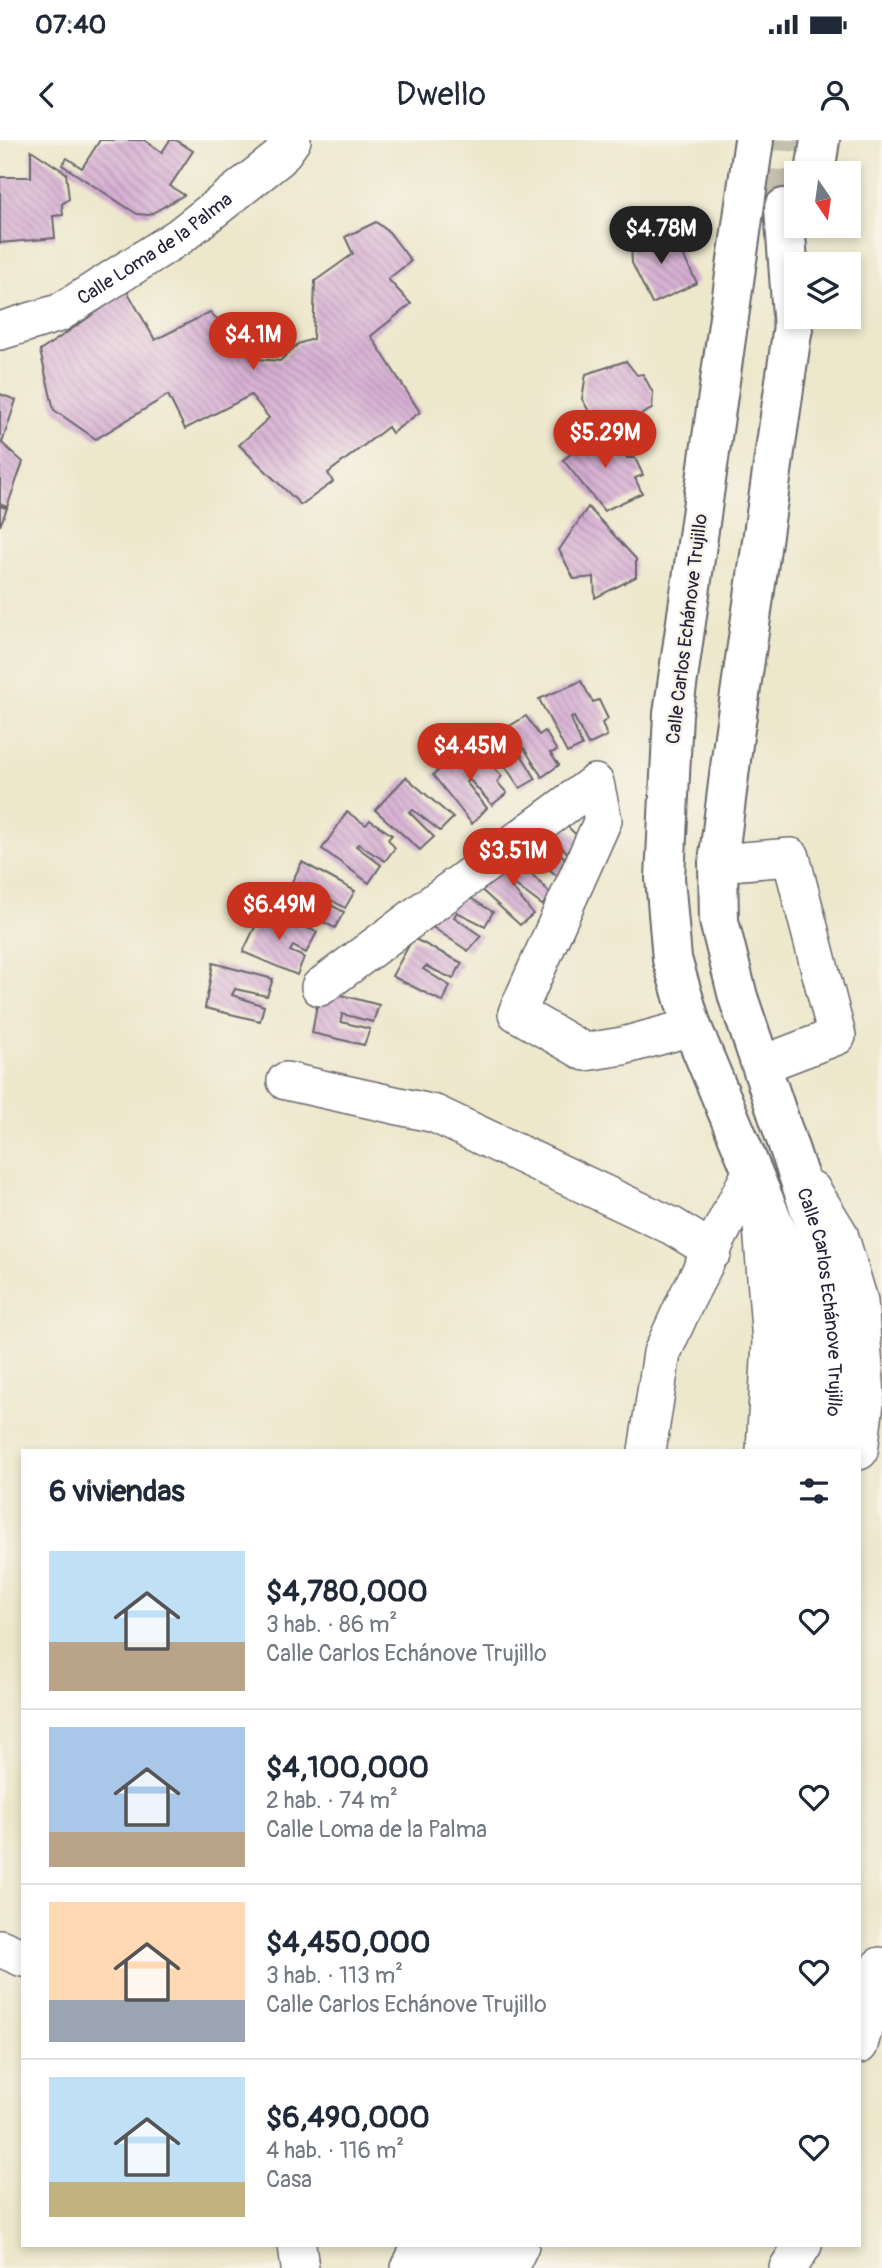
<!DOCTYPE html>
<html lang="es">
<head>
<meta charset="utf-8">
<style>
  :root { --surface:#fff; --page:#f2f2f3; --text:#1f2937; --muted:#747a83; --line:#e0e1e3; --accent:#c8321e }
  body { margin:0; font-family:Pangolin,sans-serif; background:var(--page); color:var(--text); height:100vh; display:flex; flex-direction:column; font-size:26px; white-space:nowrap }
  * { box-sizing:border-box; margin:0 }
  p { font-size:23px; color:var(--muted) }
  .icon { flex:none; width:38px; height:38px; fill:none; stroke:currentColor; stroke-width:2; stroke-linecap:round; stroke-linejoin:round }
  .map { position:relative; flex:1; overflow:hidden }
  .side { position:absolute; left:21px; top:1309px; width:840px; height:798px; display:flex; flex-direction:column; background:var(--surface); border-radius:0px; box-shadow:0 4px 10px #0003 }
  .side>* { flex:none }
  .needle { width:46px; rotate:167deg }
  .tools { position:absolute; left:784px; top:21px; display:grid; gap:14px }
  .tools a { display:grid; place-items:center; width:77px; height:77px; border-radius:0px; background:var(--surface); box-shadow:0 4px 10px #0003; font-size:35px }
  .price { position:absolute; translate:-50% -60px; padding:0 16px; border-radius:24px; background:var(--accent); color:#fff; font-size:23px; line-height:46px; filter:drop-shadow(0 2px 4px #0008) }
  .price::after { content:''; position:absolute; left:50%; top:42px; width:21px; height:16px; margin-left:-10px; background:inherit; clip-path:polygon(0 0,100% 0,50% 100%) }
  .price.on { background:#222; color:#fff }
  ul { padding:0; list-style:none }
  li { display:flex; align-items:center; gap:21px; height:175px; padding:0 28px }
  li+li { border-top:2px solid var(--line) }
  li span { display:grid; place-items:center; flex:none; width:196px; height:140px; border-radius:0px; color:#555 }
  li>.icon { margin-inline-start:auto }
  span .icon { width:84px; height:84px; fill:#fffc; stroke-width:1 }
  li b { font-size:30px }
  h2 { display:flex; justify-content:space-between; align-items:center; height:84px; padding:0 28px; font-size:30px }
  .status { display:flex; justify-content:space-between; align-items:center; height:49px; padding:0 35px; background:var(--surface); direction:ltr }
  .status svg { height:19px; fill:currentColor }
  header { display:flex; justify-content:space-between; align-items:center; height:91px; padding:0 28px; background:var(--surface); font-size:32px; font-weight:600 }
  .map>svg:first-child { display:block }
  .building { fill:url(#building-back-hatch) }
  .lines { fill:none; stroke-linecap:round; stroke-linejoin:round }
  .major-tunnel { stroke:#c4c0ae; stroke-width:38; stroke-dasharray:38 19; stroke-linecap:butt }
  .minor-casing { stroke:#69676d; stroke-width:40 }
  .major-casing { stroke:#69676d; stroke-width:42 }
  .minor { stroke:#fff; stroke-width:37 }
  .major { stroke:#fff; stroke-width:38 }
  .labels { text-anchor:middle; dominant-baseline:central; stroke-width:5; stroke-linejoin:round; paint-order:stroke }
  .street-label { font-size:19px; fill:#22223b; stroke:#f7f3e8 }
</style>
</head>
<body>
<div class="status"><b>07:40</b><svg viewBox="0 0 49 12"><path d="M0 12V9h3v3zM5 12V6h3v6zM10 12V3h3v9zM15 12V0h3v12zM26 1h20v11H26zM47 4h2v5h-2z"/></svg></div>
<header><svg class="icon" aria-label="back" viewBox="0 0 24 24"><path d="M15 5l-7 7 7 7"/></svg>Dwello<svg class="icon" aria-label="person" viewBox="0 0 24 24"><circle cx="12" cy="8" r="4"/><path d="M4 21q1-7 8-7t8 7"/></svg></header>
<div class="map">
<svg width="882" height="2128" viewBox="0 0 882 2128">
  <defs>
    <pattern id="building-back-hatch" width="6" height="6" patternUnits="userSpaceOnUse" patternTransform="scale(1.75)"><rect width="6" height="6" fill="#d6add3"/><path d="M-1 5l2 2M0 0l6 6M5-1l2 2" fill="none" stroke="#ad8cac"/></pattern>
  </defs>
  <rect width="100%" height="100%" fill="#f7f3e8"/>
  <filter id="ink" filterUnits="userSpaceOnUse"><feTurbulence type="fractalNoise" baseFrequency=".0143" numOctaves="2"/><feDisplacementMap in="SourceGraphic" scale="14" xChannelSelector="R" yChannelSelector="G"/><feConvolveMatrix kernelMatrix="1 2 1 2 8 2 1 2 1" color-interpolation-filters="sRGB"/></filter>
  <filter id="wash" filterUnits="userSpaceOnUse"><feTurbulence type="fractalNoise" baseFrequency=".00686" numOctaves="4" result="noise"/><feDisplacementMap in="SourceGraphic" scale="28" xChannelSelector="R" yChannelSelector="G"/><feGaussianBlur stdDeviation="1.57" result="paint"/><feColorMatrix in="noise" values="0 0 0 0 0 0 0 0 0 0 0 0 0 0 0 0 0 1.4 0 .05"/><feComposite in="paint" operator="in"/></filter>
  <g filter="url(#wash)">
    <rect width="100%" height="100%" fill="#ede7cb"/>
    <g id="blocks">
      <g class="building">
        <polygon points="100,0 144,0 162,12 170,0 176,0 193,11 170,46 184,55 149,75 137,74 62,25 67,18 82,28"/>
        <polygon points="31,10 66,33 69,59 62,64 63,75 53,76 55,98 0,103 0,37 31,37"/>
        <polygon points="376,82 389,92 411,121 388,139 411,164 371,196 420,272 392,293 388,287 328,333 333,342 301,365 239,305 269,278 251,255 185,289 168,255 96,299 54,270 40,211 127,151 155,200 210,172 257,219 280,221 298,204 313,199 315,141 353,114 345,97"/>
        <polygon points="669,87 697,143 652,164 632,123 631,105"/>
        <polygon points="626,221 637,235 643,234 653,253 652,269 615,289 608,276 595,282 582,259 586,234"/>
        <polygon points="0,254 16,260 2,303 23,322 7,367 0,364"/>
        <polygon points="602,289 617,300 627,318 635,318 643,335 635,338 642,353 604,371 563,320"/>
        <polygon points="0,366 7,368 0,386"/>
        <polygon points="588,367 636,419 636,437 595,458 594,437 574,439 559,410"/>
        <polygon points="581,541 593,562 599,560 608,579 602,583 607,596 588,605 574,577 571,578 582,606 567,613 539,559"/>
        <polygon points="526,576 539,595 545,591 557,611 550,613 559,625 542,637 524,608 519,611 536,639 520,648 487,600"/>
        <polygon points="468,606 482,622 486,619 502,636 497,642 507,653 492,665 470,640 466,642 487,668 472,684 433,635"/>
        <polygon points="406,637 453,678 440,691 413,670 409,672 434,697 420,710 375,670"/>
        <polygon points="546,666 588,706 575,720 554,700 550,702 571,725 558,737 514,698"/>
        <polygon points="347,672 366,685 370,680 392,695 388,699 395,708 385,721 358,704 356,706 381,725 369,743 322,709"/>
        <polygon points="510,712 553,756 542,765 514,744 511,746 533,774 520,785 477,746"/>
        <polygon points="302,722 355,751 345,768 319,753 316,757 344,772 335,788 282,761"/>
        <polygon points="443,741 493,772 485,786 457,772 454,777 481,796 468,811 419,778"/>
        <polygon points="263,770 317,792 306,813 293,806 290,811 304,817 297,835 243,812"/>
        <polygon points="413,798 462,823 453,839 426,826 423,829 450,846 443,862 392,836"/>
        <polygon points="213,823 273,839 267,856 235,849 232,855 264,866 260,881 205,868"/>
        <polygon points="320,847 323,850 379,865 373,882 342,874 341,882 370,889 364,905 312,893"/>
      </g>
    </g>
  </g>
  <g filter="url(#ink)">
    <use href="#blocks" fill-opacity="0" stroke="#69676d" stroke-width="2"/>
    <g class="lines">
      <polyline class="major-tunnel" points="784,68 788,0"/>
      <defs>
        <g id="minor">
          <path id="s1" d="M0 191 59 173 180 96 279 18 292 0"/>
          <polyline points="718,723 791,717 837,896 761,925"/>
          <polyline points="320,847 595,643 603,680 517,873 585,912 623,906 692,887"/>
          <polyline points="286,941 435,974 672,1086 713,1111"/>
          <polyline points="812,1050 839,1094 859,1161 866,1255 859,1311"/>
          <polyline points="760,1060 771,1202 765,1311"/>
          <polyline points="647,1311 662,1213 687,1158 752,1031"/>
          <polyline points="0,1808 23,1818"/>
          <polyline points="859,1905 880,1826"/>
          <polyline points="297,2105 300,2128"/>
          <polyline points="410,2128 421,2105"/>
          <polyline points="509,2128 520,2105"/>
          <polyline points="788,2128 803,2105"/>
        </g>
        <g id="major">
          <polyline points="754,0 673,574 665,738 672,819 692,887 787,1115 798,1170 801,1205 803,1270 798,1311"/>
          <polyline points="815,33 820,0"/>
          <polyline points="784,68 793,189"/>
          <path id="s2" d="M796 165 734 596 718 723 719 781 738 857 822 1106 834 1204 835 1258 829 1311"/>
          <polyline points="446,2128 457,2105"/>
          <polyline points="480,2128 491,2105"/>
        </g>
      </defs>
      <use href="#minor" class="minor-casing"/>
      <use href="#major" class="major-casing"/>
      <use href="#minor" class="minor"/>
      <use href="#major" class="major"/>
    </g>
  </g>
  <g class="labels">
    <g class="street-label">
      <text stroke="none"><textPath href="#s1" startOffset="177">Calle Loma de la Palma</textPath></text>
      <text transform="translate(687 489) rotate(-83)">Calle Carlos Echánove Trujillo</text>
      <text stroke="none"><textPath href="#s2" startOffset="1018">Calle Carlos Echánove Trujillo</textPath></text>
    </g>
  </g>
</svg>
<div class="tools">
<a><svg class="needle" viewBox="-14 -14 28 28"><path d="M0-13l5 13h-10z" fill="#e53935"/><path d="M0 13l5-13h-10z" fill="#747a83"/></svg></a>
<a><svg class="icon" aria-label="layers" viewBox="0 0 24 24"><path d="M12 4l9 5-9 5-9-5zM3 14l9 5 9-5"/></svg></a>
</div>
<b class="price on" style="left:661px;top:126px">$4.78M</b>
<b class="price" style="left:253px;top:232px">$4.1M</b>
<b class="price" style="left:605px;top:330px">$5.29M</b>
<b class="price" style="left:470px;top:643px">$4.45M</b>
<b class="price" style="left:513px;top:748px">$3.51M</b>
<b class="price" style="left:279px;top:802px">$6.49M</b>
<section class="side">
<h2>6 viviendas<svg class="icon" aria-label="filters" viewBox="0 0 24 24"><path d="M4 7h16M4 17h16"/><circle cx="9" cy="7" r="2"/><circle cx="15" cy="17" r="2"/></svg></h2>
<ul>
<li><span style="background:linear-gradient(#bfe0f5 65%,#b9a48a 0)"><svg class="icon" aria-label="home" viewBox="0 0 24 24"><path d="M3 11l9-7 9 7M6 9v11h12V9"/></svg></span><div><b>$4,780,000</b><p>3 hab. · 86 m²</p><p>Calle Carlos Echánove Trujillo</p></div><svg class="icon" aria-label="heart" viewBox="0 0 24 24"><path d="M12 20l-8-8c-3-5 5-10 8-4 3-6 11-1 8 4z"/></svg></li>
<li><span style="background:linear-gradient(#a9c7e8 75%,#b9a48a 0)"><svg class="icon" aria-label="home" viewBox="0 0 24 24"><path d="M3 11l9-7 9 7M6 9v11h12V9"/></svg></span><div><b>$4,100,000</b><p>2 hab. · 74 m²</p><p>Calle Loma de la Palma</p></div><svg class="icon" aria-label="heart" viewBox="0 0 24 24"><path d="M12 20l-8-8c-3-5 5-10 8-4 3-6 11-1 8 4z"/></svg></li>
<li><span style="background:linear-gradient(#ffd9b3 70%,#9aa5b1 0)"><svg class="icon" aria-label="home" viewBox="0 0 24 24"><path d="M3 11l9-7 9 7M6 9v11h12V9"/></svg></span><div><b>$4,450,000</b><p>3 hab. · 113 m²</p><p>Calle Carlos Echánove Trujillo</p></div><svg class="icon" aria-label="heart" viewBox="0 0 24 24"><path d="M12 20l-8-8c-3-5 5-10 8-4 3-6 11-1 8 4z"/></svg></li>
<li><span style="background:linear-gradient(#bfe0f5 75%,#c2b280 0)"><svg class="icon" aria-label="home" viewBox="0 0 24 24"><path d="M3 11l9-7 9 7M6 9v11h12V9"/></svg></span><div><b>$6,490,000</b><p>4 hab. · 116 m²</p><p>Casa</p></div><svg class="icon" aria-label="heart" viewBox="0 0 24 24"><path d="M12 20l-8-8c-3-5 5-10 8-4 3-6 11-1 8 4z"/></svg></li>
</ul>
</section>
</div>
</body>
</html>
